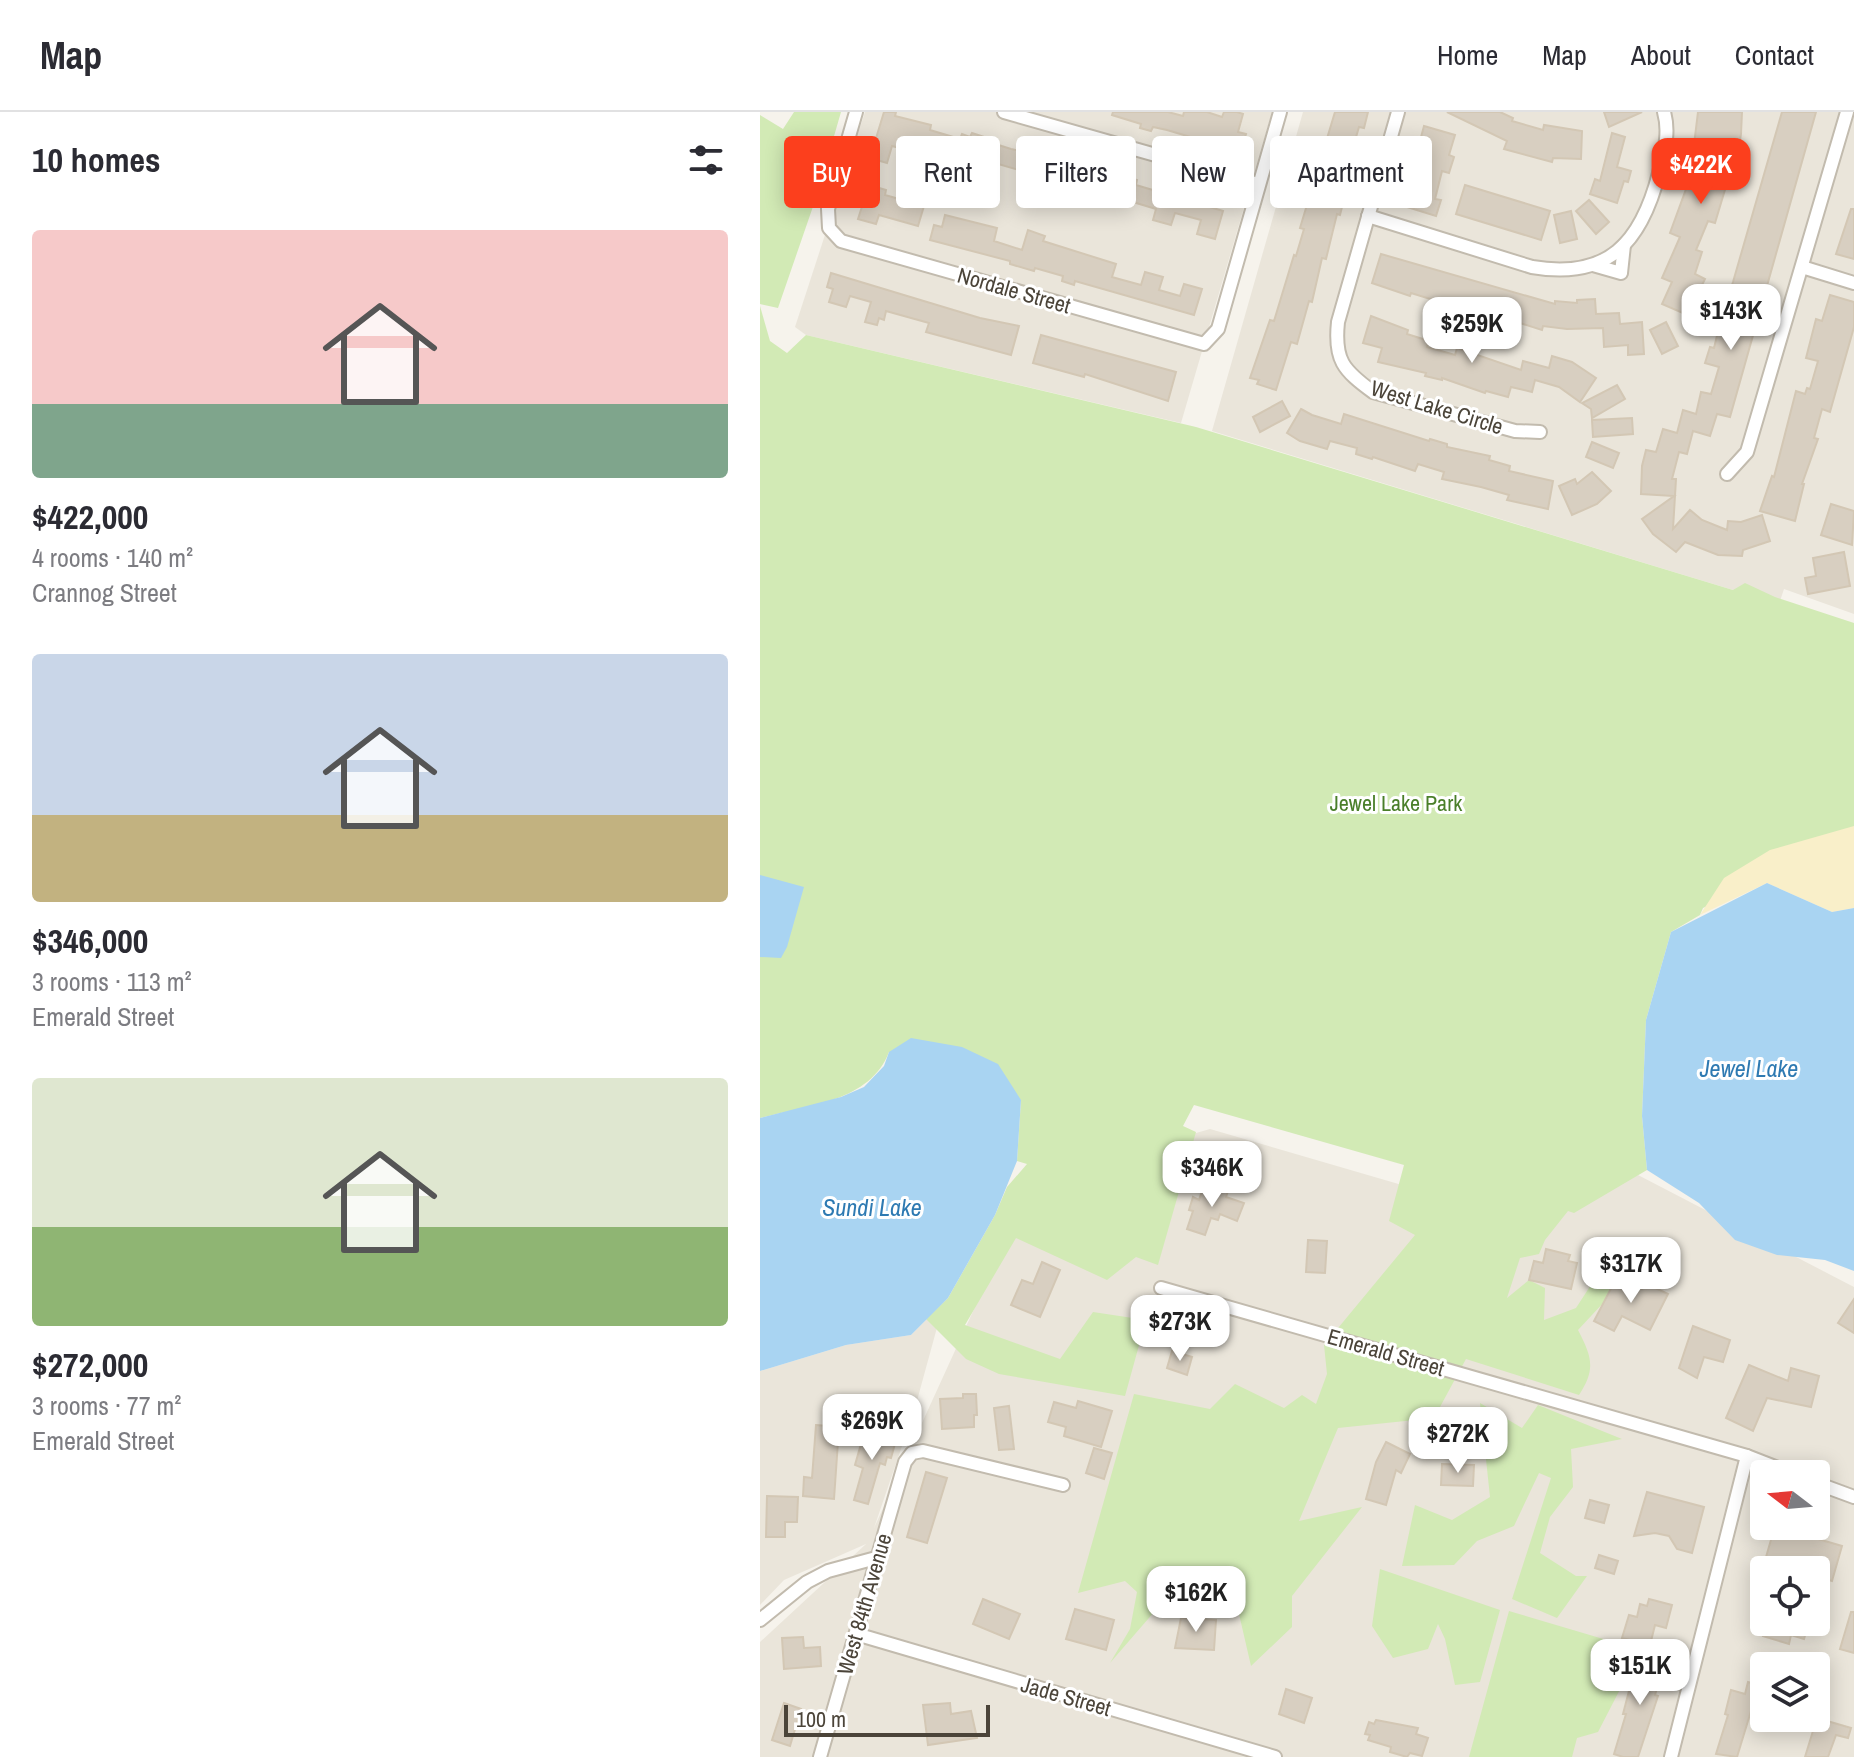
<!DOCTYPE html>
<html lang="en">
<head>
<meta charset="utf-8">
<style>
  :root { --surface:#fff; --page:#f2f2f3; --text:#2b2b33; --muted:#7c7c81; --line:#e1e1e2; --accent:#fc3f1d }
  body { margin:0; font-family:"Archivo Narrow",sans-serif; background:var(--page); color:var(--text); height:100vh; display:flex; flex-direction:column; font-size:30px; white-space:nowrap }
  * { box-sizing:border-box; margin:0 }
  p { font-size:26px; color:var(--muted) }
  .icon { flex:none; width:44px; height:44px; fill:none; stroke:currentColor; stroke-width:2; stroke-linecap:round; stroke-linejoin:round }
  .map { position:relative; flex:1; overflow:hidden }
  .side { display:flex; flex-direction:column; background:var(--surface); width:760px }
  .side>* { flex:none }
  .hud { position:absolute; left:24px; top:24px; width:760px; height:72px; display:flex; gap:16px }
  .needle { width:52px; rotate:286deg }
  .buttons { position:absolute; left:990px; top:1348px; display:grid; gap:16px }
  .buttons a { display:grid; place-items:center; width:80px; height:80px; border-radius:8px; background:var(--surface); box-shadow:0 4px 20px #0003; font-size:40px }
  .scale { position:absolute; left:24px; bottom:20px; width:206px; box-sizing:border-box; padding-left:8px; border:4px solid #4b4439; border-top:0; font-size:22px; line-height:28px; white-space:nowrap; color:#4b4439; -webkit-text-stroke:6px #fff; paint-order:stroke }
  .price { position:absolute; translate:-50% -68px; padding:0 18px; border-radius:16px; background:#fff; color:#222; font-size:26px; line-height:52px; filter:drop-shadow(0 2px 4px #0008) }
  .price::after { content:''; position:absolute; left:50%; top:48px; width:24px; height:18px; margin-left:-12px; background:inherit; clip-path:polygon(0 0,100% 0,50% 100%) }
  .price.active { background:var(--accent); color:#fff }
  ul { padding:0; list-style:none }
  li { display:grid; align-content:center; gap:16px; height:424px; padding:0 32px }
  li span { display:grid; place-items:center; height:248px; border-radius:8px; color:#555 }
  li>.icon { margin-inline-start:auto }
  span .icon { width:144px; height:144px; fill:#fffc; stroke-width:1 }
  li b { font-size:34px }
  h2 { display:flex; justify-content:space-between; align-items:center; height:96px; padding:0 32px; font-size:34px }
  .tag { padding:0 28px; border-radius:8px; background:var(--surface); box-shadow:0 4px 20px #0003; font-size:28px; line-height:72px }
  .tag.active { background:var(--accent); color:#fff }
  header { display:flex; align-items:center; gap:48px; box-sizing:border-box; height:112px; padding:0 40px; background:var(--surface); border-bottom:2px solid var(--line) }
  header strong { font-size:38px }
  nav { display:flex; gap:44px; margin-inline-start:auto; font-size:28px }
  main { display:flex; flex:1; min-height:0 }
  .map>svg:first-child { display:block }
  .residential { fill:#eae5da; fill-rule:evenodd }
  .green { fill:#d2eab5 }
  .sand { fill:#f9efc9 }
  .water { fill:#a9d4f2 }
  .building { fill:#d8cfc1; stroke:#d3c7b4; stroke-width:2 }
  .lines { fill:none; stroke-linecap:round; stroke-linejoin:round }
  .street-casing { stroke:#c2bbae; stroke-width:16 }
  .street { stroke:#fff; stroke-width:12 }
  .labels { text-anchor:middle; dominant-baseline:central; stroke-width:6; stroke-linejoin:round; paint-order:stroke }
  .street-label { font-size:22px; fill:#4b4439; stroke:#fff }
  .park-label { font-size:22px; fill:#4a7f2a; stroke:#fff }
  .water-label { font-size:24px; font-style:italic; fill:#2e7ab2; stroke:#fff }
</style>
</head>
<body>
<header>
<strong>Map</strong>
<nav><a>Home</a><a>Map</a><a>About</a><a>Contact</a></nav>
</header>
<main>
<section class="side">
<h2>10 homes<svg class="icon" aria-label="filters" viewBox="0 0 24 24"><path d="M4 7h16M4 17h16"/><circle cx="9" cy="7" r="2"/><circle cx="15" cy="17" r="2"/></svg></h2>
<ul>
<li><span style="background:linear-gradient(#f6c9c9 70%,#7fa58c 0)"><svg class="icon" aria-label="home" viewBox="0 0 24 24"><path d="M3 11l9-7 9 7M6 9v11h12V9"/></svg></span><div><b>$422,000</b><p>4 rooms · 140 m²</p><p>Crannog Street</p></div></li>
<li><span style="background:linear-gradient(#c9d6e8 65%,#c2b280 0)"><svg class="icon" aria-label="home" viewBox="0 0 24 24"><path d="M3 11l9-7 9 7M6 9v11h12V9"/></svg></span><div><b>$346,000</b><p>3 rooms · 113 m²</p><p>Emerald Street</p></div></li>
<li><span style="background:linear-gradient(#dfe7d0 60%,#8fb573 0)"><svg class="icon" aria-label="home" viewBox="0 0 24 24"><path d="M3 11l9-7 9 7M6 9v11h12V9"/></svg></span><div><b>$272,000</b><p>3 rooms · 77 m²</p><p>Emerald Street</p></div></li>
</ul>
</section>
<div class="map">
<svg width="1094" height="1645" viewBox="0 0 1094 1645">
  <rect width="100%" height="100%" fill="#f6f3ec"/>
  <g class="residential">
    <polygon points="105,0 512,0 421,311 46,223 35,215"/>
    <polygon points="543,0 1094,0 1094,502 1024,477 1019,492 452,319"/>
    <path d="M450 1017 762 1108 878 1063 1094 1175V1645H0V1530L106 1432 24 1468 0 1493V1259L86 1233 151 1223 184 1190 155 1296 114 1416 273 1068ZM1004 1362H1056V1414H1004ZM1004 1458H1056V1510H1004ZM1004 1554H1056V1606H1004Z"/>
  </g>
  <g class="green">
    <polygon points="34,0 81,0 57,83 18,196 0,192 0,3 23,17"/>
    <path d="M0 194 10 229 27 241 46 223 436 315 973 478 985 471 1015 485 1094 511V791L1008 766 943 796 940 803 911 820 886 908 882 1004 887 1058 814 1101 808 1099 785 1128 779 1142 760 1146 747 1186 769 1168 785 1176 784 1208 816 1196 851 1142 872 1160 818 1218C832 1245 836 1257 819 1283L706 1247 674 1306 578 1316 539 1409 602 1395 532 1484V1515L491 1554 476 1489 401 1492 350 1551 370 1517 377 1480 365 1469 318 1481 374 1282 450 1297 475 1272 524 1296 542 1283 556 1292 567 1262 564 1233 655 1123 629 1109 644 1053 434 993 423 1014 436 1020 398 1153 376 1145 347 1168 256 1126 205 1213 300 1247 333 1200 386 1208 365 1284 239 1262 206 1247 166 1207 188 1186 235 1103 247 1075 267 1052 257 1049 261 988 129 940C110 990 46 994 0 1006Z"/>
    <polygon points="720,1291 762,1316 778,1293 862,1327 811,1337 813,1375 790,1405 780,1441 816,1464 827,1464 797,1506 752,1487 791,1366 779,1361 754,1414 717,1429 694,1453 642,1454 655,1393 692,1408 730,1385"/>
    <polygon points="620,1457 740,1498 720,1570 695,1573 685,1527 678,1512 668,1537 633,1546 612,1514"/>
    <polygon points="749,1499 867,1534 869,1560 838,1620 817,1626 812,1645 709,1645"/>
  </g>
  <polygon class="sand" points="1094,714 1094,796 1072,800 1007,771 940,803 964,766 1010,738"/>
  <g class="water">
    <polygon points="0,763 44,775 27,835 21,846 0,845"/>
    <polygon points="1007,771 1072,800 1094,796 1094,1159 1065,1148 1017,1143 975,1128 939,1091 887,1058 882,1004 886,908 911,820"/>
    <polygon points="151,926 202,935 238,952 261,988 257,1049 235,1103 188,1186 151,1223 86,1233 0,1259 0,1006 81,985 104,975 124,954 129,940"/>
  </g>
  <g class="building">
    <polygon points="124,0 136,0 135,4 171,13 170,18 200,27 202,22 210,25 212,21 227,26 226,29 251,37 279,43 280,39 298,45 297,49 306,53 356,68 358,63 377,68 376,73 463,99 455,127 437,122 441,108 415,101 411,113 393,108 396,97 340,80 337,92 319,87 323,74 295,66 291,78 273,72 276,63 221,47 218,57 132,34 127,51 110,46"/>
    <polygon points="353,0 408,0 423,4 424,0 447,0 462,5 464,0 477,0 483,2 478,20 486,22 481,40 407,18 393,15 391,19 380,16 381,12 352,3"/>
    <polygon points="575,0 608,0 604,16 599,15 591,42 595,43 581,87 584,87 580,103 577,102 566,147 562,146 552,190 549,189 537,232 531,230 516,278 497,272 499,268 490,266 510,208 514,209 534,143 536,144 544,117 540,116"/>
    <polygon points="687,0 740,0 753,6 752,9 783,18 784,13 822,19 821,47 793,46 792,50 744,37 747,29"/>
    <polygon points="844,0 882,0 849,15"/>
    <polygon points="938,0 982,0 981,22 978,41 976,41 955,111 948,109 936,138 942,140 935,162 945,167 935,187 939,189 932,205 902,192 912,170 902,166 920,125 910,121 929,69 937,71 949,36 934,33"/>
    <polygon points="1022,0 1056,0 970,305 957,302 950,324 933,319 927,342 919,340 912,367 916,367 913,417 930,398 942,408 967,418 968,409 981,410 1002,403 1010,429 983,438 982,444 958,443 925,430 916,440 893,422 882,407 914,384 881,382 882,354 886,338 896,340 903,317 917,321 923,298 936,302 941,280 951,282 959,255 945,251 950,235 954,236 961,207 958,206 962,190 966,191 973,170"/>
    <polygon points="664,14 695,23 689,43 694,45 689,61 682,59 675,87 681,88 676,104 644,94 650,73 648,73 663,30 660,29"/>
    <polygon points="852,21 865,25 857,55 871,59 868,70 864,69 857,91 830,82 835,67 840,69"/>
    <polygon points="109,73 126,78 125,83 164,94 158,114 119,103 116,112 98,107"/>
    <polygon points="705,73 790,99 781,128 696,102"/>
    <polygon points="829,88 849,110 836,122 816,99"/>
    <polygon points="1091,97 1094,97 1094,147 1076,142"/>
    <polygon points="811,99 817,127 800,131 794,103"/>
    <polygon points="185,103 237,116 234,129 262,138 268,118 285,124 283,129 356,152 352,165 359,167 381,173 385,160 403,165 399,178 420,184 424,172 442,177 434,203 315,169 314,173 302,169 303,164 275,156 274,159 250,152 250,149 170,128 174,113 182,115"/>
    <polygon points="621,142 795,192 795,189 817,191 817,188 835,187 836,202 859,201 860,212 882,210 884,242 868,243 868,233 844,235 843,216 807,217 783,214 782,218 760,211 757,221 742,217 743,210 716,202 694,196 692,203 675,198 677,189 651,181 650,184 612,171"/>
    <polygon points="71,161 220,206 259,214 251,243 166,220 169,211 126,199 124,208 119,206 117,213 105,210 111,190 90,184 86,195 69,190 73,177 67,175"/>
    <polygon points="1070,183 1094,190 1094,215 1070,300 1062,297 1054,326 1058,327 1042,372 1044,372 1035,409 1000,399 1012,364 1014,365 1036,279 1045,282 1047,276 1050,277 1058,249 1046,246 1056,207 1062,209"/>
    <polygon points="611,204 648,218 647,222 669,229 667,235 695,243 697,236 761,258 763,249 789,256 792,244 812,250 836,266 820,290 799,275 775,268 772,280 751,275 748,285 726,279 725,281 682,266 682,268 665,264 666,261 618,250 622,236 603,231"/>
    <polygon points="906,210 918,234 902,242 890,218"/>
    <polygon points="281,223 416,260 408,289 325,262 324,265 273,251"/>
    <polygon points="857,273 865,287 832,306 831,297 822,291"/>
    <polygon points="522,289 530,304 500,320 493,305"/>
    <polygon points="541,297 552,303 581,312 584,302 669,329 670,327 687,332 687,335 730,344 729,348 750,354 749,359 793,369 788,397 747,388 749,383 721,375 682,367 684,360 658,352 655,359 613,345 612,347 596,342 597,336 570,329 567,337 540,329 527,321"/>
    <polygon points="872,306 873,322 833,325 832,308"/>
    <polygon points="832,330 859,341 853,356 826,345"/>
    <polygon points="832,360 851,379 837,392 812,403 799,374 815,367 817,372"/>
    <polygon points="1071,392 1094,399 1092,433 1061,423"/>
    <polygon points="1084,440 1090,474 1048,482 1045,466 1056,464 1053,446"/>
    <polygon points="457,1075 468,1079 466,1085 484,1091 477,1109 460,1102 458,1108 451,1106 445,1123 427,1117 433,1099 429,1098 433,1085 439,1088 443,1076 455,1080"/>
    <polygon points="548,1128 567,1129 565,1161 546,1160"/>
    <polygon points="786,1137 810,1143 808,1149 817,1151 811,1177 769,1168 774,1149 783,1151"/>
    <polygon points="282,1150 300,1158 280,1205 251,1193 262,1168 273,1172"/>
    <polygon points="857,1165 882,1177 885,1171 908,1182 890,1218 862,1204 854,1219 834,1209"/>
    <polygon points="1094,1187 1094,1221 1078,1211"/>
    <polygon points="933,1214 970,1228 963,1250 944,1245 937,1266 919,1256"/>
    <polygon points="412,1239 432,1245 427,1263 407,1256"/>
    <polygon points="989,1253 1028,1269 1031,1256 1059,1264 1051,1295 1007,1286 993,1319 966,1306"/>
    <polygon points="203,1282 216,1282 217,1303 214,1303 214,1315 182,1317 180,1287 203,1286"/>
    <polygon points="318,1289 352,1299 341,1335 304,1324 306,1315 288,1310 294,1290 316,1296"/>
    <polygon points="249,1294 254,1337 239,1338 234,1296"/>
    <polygon points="56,1313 79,1315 74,1387 43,1384 44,1365 52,1366"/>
    <polygon points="105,1318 136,1328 131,1346 127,1345 125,1353 120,1351 108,1392 94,1388 103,1356 95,1353"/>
    <polygon points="626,1330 650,1342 641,1361 636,1358 626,1393 606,1387 616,1350"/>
    <polygon points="334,1336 352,1341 344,1367 326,1361"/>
    <polygon points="682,1352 714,1353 713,1374 681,1373"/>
    <polygon points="166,1360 187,1366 167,1431 147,1425"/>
    <polygon points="887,1380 944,1395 932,1441 917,1437 909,1424 895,1421 874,1424"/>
    <polygon points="7,1384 38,1385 37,1410 25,1410 25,1425 6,1425"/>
    <polygon points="830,1388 849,1393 844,1411 825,1406"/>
    <polygon points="1015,1414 1043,1414 1041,1422 1082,1434 1072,1469 1056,1464 1056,1458 1024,1458 1004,1452"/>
    <polygon points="839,1443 858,1449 854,1462 835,1456"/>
    <polygon points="223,1487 260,1502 249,1527 213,1512"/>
    <polygon points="889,1487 912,1493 906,1516 895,1513 890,1533 862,1526 869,1503 877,1505 880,1492 887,1494"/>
    <polygon points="315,1497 354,1508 346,1538 306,1527"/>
    <polygon points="1091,1500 1094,1500 1094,1541 1080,1537"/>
    <polygon points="421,1506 456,1508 454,1538 415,1536"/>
    <polygon points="1007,1510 1049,1510 1044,1527 1031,1523 1029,1532 1003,1524"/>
    <polygon points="43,1525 44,1536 60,1535 61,1554 24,1557 22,1526"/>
    <polygon points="883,1542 905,1549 895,1583 898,1584 878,1645 863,1645 854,1642 866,1602 863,1602 870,1575 873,1576"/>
    <polygon points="988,1570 1004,1575 1004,1603 991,1599 977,1645 956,1642 968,1603 965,1602 971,1578 985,1582"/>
    <polygon points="526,1577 552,1586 544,1611 519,1602"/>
    <polygon points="24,1591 41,1597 30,1634 12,1628"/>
    <polygon points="190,1591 191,1602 211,1599 217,1626 168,1633 163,1593"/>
    <polygon points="1057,1606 1091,1616 1088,1626 1076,1623 1068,1645 1045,1645"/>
    <polygon points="616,1608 658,1616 656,1622 668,1626 662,1644 650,1641 647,1645 630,1640 631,1635 608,1628 610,1623 605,1622 609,1610 614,1612"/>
  </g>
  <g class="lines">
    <defs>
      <g id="street">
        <polyline points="96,0 68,97 69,116 81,129 444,232 458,217 520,0"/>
        <polyline points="244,0 498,72"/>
        <path d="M638 0 578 210C574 248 583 258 613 280L755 319 780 320"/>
        <path d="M608 104 772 155C848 168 881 131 899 61 904 40 910 21 904 0"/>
        <polyline points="833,153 861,161 864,133"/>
        <polyline points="1042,155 1094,171"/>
        <polyline points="967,362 987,340 1087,0"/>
        <polyline points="401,1176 987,1344 1033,1362"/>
        <polyline points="1056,1371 1094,1385"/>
        <polyline points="0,1508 47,1470 68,1459 116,1446"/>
        <polyline points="96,1522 515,1645"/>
        <polyline points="60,1645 145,1350 152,1341 163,1339 303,1373"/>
        <polyline points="911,1645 987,1344"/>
      </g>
    </defs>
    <use href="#street" class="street-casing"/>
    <use href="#street" class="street"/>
  </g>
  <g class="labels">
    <g class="street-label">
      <text transform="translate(254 178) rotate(16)">Nordale Street</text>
      <text transform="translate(677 295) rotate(17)">West Lake Circle</text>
      <text transform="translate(626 1240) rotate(16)">Emerald Street</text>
      <text transform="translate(104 1492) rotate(-74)">West 84th Avenue</text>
      <text transform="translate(306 1584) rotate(16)">Jade Street</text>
    </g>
    <g class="park-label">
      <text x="636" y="691">Jewel Lake Park</text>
    </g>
    <g class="water-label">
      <text x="989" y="956">Jewel Lake</text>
      <text x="112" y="1095">Sundi Lake</text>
    </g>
  </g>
</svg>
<div class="buttons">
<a><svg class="needle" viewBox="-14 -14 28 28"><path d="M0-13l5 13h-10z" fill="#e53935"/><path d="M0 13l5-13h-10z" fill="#7c7c81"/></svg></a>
<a><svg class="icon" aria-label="locate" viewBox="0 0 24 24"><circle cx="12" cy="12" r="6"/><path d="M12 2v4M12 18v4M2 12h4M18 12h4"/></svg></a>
<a><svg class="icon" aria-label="layers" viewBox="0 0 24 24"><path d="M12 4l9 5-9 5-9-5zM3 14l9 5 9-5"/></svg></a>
</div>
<div class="scale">100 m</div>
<b class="price active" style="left:941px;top:94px">$422K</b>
<b class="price" style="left:971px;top:240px">$143K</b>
<b class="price" style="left:712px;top:253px">$259K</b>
<b class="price" style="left:452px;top:1097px">$346K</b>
<b class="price" style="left:871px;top:1193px">$317K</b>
<b class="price" style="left:420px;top:1251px">$273K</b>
<b class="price" style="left:112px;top:1350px">$269K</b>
<b class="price" style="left:698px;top:1363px">$272K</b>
<b class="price" style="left:436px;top:1522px">$162K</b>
<b class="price" style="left:880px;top:1595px">$151K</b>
<div class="hud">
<a class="tag active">Buy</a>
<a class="tag">Rent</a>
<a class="tag">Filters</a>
<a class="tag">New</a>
<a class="tag">Apartment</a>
</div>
</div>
</main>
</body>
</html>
